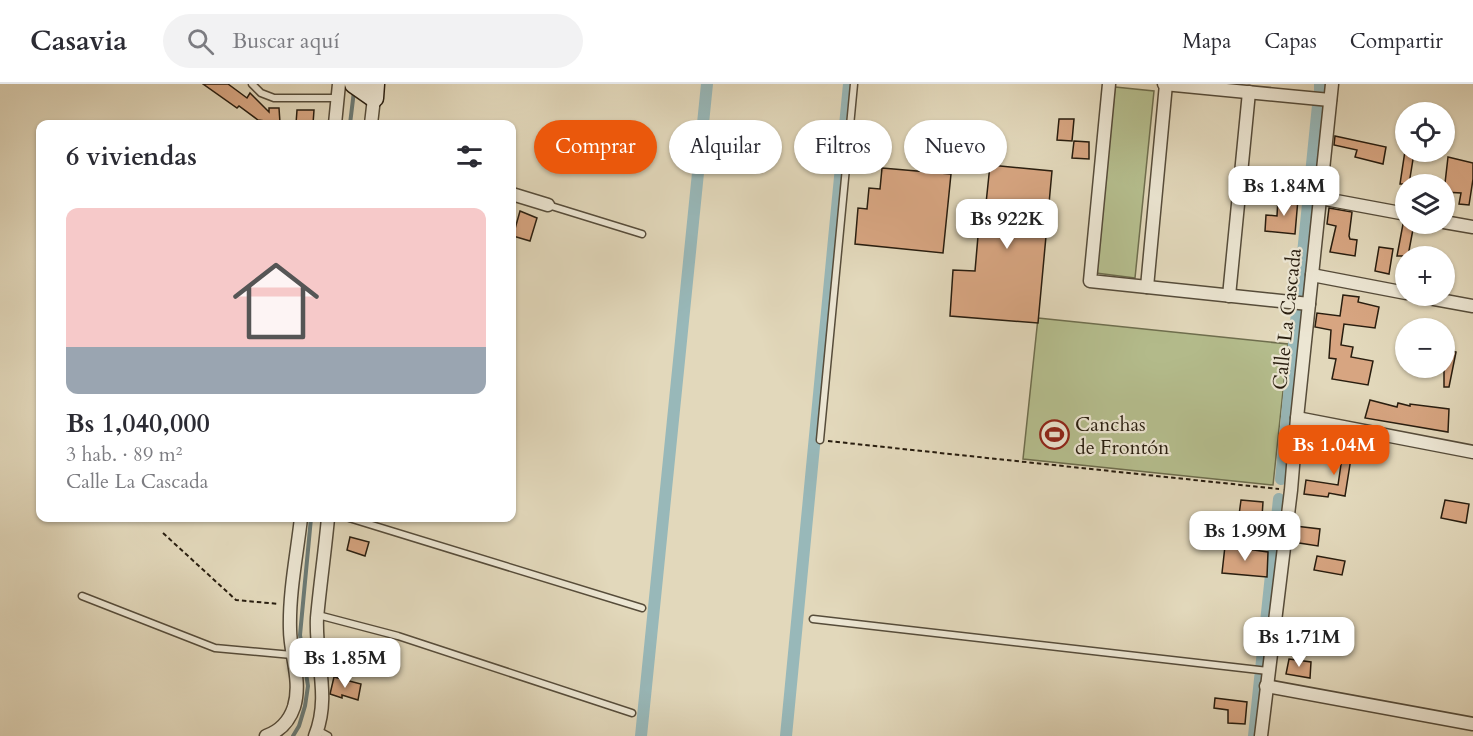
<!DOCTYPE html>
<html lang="es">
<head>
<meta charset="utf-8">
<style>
  :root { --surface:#fff; --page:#f2f2f3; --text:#2b2b33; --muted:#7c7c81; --line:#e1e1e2; --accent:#ea580c }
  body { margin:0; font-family:Cardo,serif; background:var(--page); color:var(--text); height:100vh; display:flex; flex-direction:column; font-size:22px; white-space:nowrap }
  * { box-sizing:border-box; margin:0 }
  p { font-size:20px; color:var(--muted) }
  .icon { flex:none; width:33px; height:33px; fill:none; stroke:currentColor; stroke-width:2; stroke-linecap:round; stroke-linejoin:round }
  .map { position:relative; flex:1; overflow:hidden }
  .panel { position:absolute; left:36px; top:36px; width:480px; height:402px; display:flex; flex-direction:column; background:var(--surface); border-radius:12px; box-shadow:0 2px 4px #0004 }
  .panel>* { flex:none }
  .banner { position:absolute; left:534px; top:36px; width:570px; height:54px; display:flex; gap:12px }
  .fabs { position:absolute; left:1395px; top:18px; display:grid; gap:12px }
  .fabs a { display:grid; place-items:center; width:60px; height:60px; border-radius:50%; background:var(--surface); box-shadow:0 2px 4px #0004; font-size:30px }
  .price { position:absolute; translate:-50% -51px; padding:0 14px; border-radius:12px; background:#fff; color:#222; font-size:20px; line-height:39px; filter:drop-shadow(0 2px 3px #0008) }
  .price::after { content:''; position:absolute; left:50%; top:36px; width:18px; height:14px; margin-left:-9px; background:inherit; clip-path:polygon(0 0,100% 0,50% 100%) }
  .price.on { background:var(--accent); color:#fff }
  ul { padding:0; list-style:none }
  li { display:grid; align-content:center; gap:12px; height:318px; padding:0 30px }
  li+li { border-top:2px solid var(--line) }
  li span { display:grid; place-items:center; height:186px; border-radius:12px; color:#555 }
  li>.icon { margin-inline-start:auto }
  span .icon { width:108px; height:108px; fill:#fffc; stroke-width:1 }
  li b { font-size:26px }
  h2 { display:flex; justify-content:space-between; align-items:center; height:72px; padding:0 30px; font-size:26px }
  .chip { padding:0 21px; border-radius:27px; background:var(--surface); box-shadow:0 2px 4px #0004; font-size:21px; line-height:54px }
  .chip.on { background:var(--accent); color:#fff }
  header { display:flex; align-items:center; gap:36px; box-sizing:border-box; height:84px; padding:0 30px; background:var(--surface); border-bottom:2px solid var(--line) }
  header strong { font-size:28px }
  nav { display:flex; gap:33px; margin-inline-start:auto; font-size:21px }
  .search { width:420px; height:54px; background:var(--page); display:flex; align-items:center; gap:15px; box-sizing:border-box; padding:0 21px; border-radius:33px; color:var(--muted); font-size:22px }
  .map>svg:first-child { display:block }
  .green { fill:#b5be8e; stroke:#6e6e4e; stroke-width:1.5 }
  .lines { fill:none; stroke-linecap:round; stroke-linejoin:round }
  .stream { stroke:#6b7a75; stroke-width:4 }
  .canal { stroke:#98b8b9; stroke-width:12 }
  .building { fill:#d7a581; stroke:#281d0f; stroke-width:1.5 }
  .lane-casing { stroke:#564c3a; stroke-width:9 }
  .street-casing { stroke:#564c3a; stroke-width:15 }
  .secondary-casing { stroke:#281d0f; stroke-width:21 }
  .path { stroke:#281d0f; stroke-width:2; stroke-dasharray:4.5 3; stroke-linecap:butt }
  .lane { stroke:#ece6d3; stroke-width:6 }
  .street { stroke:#ece6d3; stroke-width:12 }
  .secondary { stroke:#ece6d3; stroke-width:18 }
  .labels { text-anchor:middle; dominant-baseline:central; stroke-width:4.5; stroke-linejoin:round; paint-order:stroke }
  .street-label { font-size:20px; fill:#281d0f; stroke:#ece6d3 }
  .poi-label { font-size:20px; fill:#281d0f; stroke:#ece6d3; text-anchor:start }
</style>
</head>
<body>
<header>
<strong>Casavia</strong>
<div class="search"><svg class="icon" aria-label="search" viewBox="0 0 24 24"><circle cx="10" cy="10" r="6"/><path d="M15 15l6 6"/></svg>Buscar aquí</div>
<nav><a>Mapa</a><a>Capas</a><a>Compartir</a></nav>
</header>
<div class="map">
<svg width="1473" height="652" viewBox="0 0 1473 652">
  <rect width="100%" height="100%" fill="#e2d8bb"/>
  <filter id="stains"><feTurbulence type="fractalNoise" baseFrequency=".00333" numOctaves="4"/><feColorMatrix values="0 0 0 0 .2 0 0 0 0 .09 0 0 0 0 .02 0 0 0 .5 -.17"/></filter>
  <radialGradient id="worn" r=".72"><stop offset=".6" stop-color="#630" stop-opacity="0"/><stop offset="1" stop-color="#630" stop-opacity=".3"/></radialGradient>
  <g class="green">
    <polygon points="1115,3 1154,7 1135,194 1096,189"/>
    <polygon points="1038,234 1288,260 1273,401 1023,375"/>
  </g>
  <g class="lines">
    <g class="stream">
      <polyline points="350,40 354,7"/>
      <polyline points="293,652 299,642 305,622 308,602 300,551 311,434"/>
    </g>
    <g class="canal">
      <polyline points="1320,7 1320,0"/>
      <polyline points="1299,209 1318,21"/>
      <polyline points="1281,395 1297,228"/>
      <polyline points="641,652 707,0"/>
      <polyline points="786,652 849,0"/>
      <polyline points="1254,652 1279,415"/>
    </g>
  </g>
  <g class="building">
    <polygon points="203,0 228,0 247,14 250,9 269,28 269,24 279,24 280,39 258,36 239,22 237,24"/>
    <polygon points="297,26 314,26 313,40 296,40"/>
    <polygon points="1059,35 1074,35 1072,57 1057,56"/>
    <polygon points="1335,52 1386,63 1383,80 1355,73 1357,66 1334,61"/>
    <polygon points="1074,57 1089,58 1089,75 1072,74"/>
    <polygon points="1405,67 1414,69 1409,100 1400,100"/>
    <polygon points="1448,73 1473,79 1473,95 1469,121 1459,120 1461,109 1444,108"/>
    <polygon points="990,81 1052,87 1038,239 950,232 953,186 975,187 980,129 985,129"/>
    <polygon points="882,84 951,90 943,169 855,160 858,124 867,125 869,104 880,105"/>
    <polygon points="1278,114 1298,115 1295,150 1265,147 1266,131 1277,132"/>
    <polygon points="1329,124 1352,128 1349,152 1350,155 1357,156 1355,172 1330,168 1336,142 1327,140"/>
    <polygon points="520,127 537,134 530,157 513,152"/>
    <polygon points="1403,140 1414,140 1408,172 1397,172"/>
    <polygon points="1379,163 1393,165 1389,190 1375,187"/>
    <polygon points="1343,211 1359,213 1358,218 1379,223 1375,244 1344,240 1341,261 1353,263 1351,273 1373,277 1368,301 1332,295 1336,275 1329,274 1331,246 1315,243 1317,229 1340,232"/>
    <polygon points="1444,265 1456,268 1449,303 1444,303"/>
    <polygon points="1370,316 1397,323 1398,319 1410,322 1410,320 1449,325 1448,348 1365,334"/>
    <polygon points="1345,353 1354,355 1345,412 1329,409 1328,413 1304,410 1306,396 1338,401"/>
    <polygon points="1241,416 1263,418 1262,433 1239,431"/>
    <polygon points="1445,416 1469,420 1466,439 1441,434"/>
    <polygon points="1295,442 1320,445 1318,462 1293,458"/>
    <polygon points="350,453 369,458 365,472 347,466"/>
    <polygon points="1225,462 1268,468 1267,493 1222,489"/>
    <polygon points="1317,472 1345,477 1342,491 1314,486"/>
    <polygon points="1289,575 1311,578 1310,594 1286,590"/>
    <polygon points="334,593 361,600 358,616 342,611 342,614 330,610"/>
    <polygon points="1215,614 1247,618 1245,640 1228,639 1228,626 1214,624"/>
  </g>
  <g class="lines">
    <defs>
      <g id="lane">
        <polyline points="252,0 261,9 274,14 337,14"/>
        <polyline points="548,121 642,150"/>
        <polyline points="820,356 854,0"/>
        <polyline points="349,434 642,524"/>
        <polyline points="82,512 215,564 292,571"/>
        <polyline points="318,531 398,552 632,629"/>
        <polyline points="813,535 1268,587"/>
        <polyline points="317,646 328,652"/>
      </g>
      <g id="street">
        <polyline points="1109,0 1090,197 1309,220"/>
        <polyline points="1164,0 1330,16"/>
        <polyline points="335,40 339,0"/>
        <polyline points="371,40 374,14"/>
        <polyline points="512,110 548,121"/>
        <polyline points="1320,114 1406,130"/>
        <polyline points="1444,138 1473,143"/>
        <polyline points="1312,191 1406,209"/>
        <polyline points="1147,203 1166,0"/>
        <polyline points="1229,212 1249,8"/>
        <polyline points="1418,212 1473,222"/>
        <polyline points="1297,334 1473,368"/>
        <polyline points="1266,602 1473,640"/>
        <path d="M266 652C280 647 289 638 294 623 302 597 290 571 290 545 289 508 297 470 301 434"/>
        <path d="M315 652C331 613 315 575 317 534 320 501 325 467 328 434"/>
        <polyline points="1261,652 1291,406 1297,334 1332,0"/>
      </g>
      <polyline id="secondary" points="354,0 374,14 375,0"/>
    </defs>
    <use href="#lane" class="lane-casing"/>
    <use href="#street" class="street-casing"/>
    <use href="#secondary" class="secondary-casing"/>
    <g class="path">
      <polyline points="828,357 1279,405"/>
      <polyline points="163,449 236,516 279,520"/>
    </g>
    <use href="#lane" class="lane"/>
    <use href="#street" class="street"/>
    <use href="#secondary" class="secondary"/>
  </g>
  <defs>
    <symbol id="stadium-ring" viewBox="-11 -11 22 22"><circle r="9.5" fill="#ece6d3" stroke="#8f2418" stroke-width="1.5"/><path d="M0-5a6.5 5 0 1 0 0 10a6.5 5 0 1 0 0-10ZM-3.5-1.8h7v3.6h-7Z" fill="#8f2418"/></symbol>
  </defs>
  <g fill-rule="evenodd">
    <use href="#stadium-ring" x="1038" y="334" width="33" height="33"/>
  </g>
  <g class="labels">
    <g class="street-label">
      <text transform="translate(1287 235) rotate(-84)">Calle La Cascada</text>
    </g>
    <g class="poi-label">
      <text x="1075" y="340">Canchas<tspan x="1075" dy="23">de Frontón</tspan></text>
    </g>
  </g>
  <rect width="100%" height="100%" filter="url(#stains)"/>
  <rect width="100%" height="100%" fill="url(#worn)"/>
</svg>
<div class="fabs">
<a><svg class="icon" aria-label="locate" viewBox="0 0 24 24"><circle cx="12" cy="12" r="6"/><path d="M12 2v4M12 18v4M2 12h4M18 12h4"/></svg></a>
<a><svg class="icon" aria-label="layers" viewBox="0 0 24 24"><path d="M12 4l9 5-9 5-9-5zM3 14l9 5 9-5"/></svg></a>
<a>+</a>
<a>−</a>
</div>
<b class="price" style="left:1284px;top:133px">Bs 1.84M</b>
<b class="price" style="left:1007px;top:166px">Bs 922K</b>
<b class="price on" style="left:1334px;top:392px">Bs 1.04M</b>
<b class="price" style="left:1245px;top:478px">Bs 1.99M</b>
<b class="price" style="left:1299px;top:584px">Bs 1.71M</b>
<b class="price" style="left:345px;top:605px">Bs 1.85M</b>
<div class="banner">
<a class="chip on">Comprar</a>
<a class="chip">Alquilar</a>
<a class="chip">Filtros</a>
<a class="chip">Nuevo</a>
</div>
<section class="panel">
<h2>6 viviendas<svg class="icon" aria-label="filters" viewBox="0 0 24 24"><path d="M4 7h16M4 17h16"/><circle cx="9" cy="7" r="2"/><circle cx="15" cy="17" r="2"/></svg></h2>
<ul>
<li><span style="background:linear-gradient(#f6c9c9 75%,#9aa5b1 0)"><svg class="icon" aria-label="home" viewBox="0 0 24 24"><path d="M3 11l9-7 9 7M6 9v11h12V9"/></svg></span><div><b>Bs 1,040,000</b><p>3 hab. · 89 m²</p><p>Calle La Cascada</p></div></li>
</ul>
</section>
</div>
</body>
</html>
